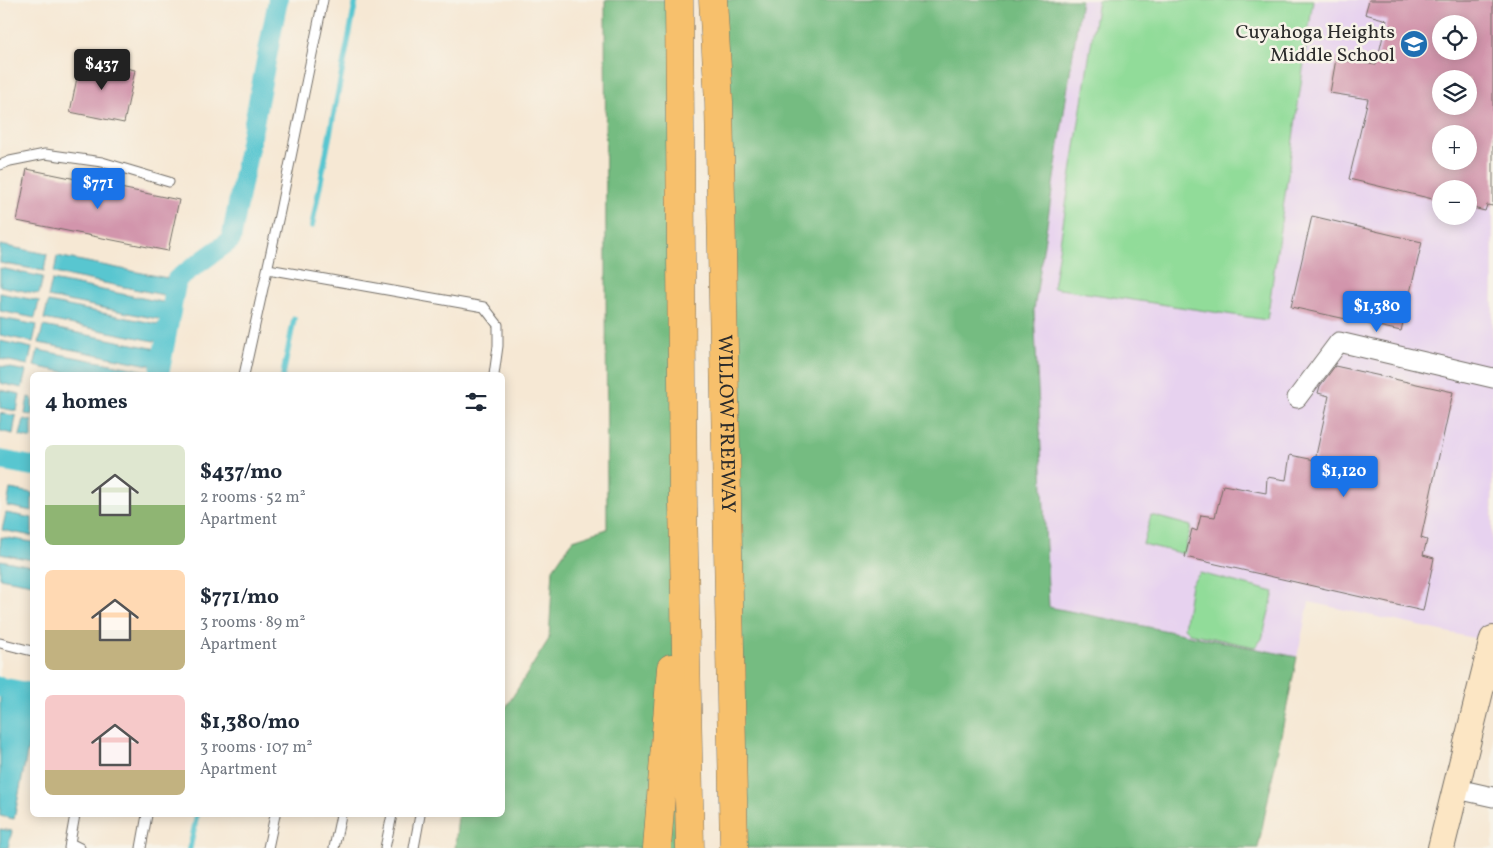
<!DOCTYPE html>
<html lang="en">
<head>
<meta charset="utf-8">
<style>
  :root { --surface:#fff; --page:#f6f6f7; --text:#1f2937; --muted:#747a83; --accent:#1a73e8 }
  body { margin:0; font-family:Vollkorn,serif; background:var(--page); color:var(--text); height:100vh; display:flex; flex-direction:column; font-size:19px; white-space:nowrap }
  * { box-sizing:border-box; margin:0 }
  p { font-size:16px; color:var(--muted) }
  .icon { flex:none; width:28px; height:28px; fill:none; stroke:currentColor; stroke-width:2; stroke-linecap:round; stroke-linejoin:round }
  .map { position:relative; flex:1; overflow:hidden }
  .drawer { position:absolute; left:30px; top:372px; width:475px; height:445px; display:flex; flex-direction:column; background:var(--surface); border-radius:8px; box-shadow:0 2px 12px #0003 }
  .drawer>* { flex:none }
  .controls { position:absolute; left:1432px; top:15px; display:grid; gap:10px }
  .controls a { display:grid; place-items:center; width:45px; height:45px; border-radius:50%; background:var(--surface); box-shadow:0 2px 12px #0003; font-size:25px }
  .price { position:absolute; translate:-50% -42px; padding:0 11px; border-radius:5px; background:var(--accent); color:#fff; font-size:16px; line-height:32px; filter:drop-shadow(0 1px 2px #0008) }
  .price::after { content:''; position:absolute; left:50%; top:30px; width:15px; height:11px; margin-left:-8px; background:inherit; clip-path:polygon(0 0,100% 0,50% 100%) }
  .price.current { background:#222; color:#fff }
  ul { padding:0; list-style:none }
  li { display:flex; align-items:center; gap:15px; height:125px; padding:0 15px }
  li span { display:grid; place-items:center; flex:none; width:140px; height:100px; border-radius:8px; color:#555 }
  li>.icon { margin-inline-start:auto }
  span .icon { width:60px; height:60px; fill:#fffc; stroke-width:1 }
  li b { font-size:21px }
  h2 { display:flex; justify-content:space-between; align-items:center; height:60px; padding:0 15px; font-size:21px }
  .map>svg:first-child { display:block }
  .built { fill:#e7d2ef; fill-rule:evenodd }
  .green { fill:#91dc99; stroke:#5e8462 }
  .forest { fill:#74bc81; stroke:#507456 }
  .water { fill:#59c6d0; stroke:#42787e }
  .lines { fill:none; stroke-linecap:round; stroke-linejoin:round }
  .stream { stroke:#59c6d0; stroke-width:5.5 }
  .canal { stroke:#59c6d0; stroke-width:20 }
  .building { fill:#d295ac; fill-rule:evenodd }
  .service-casing { stroke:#726d66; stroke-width:11 }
  .minor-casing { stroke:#726d66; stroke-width:21 }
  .secondary-casing { stroke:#726d66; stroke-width:28 }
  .motorway-casing { stroke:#726d66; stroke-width:29 }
  .service { stroke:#fff; stroke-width:9 }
  .minor { stroke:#fff; stroke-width:19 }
  .secondary { stroke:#fce6c4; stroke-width:26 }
  .motorway { stroke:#f7c06c; stroke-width:28 }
  .labels { text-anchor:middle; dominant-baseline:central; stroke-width:5; stroke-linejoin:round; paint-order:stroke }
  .poi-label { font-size:20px; fill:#2b2b2b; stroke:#f7f3e8; text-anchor:end }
  .street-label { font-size:20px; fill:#2b2b2b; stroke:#f7f3e8 }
</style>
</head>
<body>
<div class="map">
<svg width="1493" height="848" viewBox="0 0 1493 848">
  <rect width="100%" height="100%" fill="#f7f3e8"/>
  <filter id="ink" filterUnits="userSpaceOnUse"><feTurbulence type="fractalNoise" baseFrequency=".02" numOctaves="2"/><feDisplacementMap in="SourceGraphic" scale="10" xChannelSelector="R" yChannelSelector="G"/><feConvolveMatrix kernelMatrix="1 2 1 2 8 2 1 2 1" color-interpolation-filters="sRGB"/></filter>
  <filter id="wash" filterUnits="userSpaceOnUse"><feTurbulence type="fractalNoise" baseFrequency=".0096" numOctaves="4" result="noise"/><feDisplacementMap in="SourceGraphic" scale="20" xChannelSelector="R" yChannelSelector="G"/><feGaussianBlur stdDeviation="1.12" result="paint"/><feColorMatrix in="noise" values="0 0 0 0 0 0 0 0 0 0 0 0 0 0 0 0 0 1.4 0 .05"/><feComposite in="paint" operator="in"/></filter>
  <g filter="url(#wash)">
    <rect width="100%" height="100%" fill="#f6e8d4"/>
    <path class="built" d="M1081 0H1493L1492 642 1309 602 1297 657 1049 607 1034 310ZM1441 24H1469V51H1441ZM1441 79H1469V106H1441ZM1441 134H1469V161H1441ZM1441 189H1469V216H1441Z"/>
    <g class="green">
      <polygon points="1098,0 1313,0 1267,320 1053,288"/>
      <polygon points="1151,515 1191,526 1184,554 1143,544"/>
      <polygon points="1200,573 1274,592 1262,639 1255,647 1189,633 1184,628 1191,584"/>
    </g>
    <g class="forest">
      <polygon points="605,0 679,0 690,848 455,848 458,815 502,815 503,712 549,639 553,569 573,540 607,529"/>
      <polygon points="713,0 1081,0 1034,310 1049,607 1297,657 1258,848 734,848"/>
    </g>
    <g class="water">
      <polygon points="0,245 47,254 44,271 0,263"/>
      <polygon points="57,256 172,279 169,296 54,273"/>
      <polygon points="0,268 43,277 39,294 0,286"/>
      <polygon points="52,280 167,303 163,320 48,297"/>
      <polygon points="0,293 39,301 35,318 0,311"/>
      <polygon points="48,302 162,325 159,342 44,319"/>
      <polygon points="0,318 37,325 33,342 0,335"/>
      <polygon points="43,326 157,349 154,366 39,343"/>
      <polygon points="0,341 32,348 28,365 0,359"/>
      <polygon points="38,350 152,372 152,375 78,375 34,366"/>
      <polygon points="0,366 26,371 22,388 0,383"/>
      <polygon points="0,390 20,394 17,411 0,408"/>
      <polygon points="28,397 32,398 32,415 25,414"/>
      <polygon points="0,413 16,416 13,434 0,431"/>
      <polygon points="24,419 32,421 32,439 20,436"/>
      <polygon points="10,489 32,493 32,511 7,506"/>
      <polygon points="6,513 32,518 32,536 2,530"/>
      <polygon points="1,537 32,542 32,560 0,554"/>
      <polygon points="0,560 32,566 32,584 0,578"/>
      <polygon points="0,695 32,702 32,728 14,819 0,816"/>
      <polygon points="0,829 12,831 8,848 0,848"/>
    </g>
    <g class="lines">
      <g class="stream">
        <polyline points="312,226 356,0"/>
        <polyline points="283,375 294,319"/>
        <polyline points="190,848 197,815"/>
      </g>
      <g class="canal">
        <polyline points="159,375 177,279 231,240 278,0"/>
        <polyline points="0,460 32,466"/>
        <polyline points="0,687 32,693"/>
      </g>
    </g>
    <g id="blocks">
      <g class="building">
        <path d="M1369 0H1493V206L1487 205 1485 211 1469 207V189H1441V201L1349 179 1368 99 1330 93 1336 59 1376 65 1387 20 1365 14ZM1441 24H1469V51H1441ZM1441 79H1469V106H1441ZM1441 134H1469V161H1441Z"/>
        <polygon points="81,58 135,70 124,123 70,112"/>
        <polygon points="27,169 179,200 168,251 17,221"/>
        <polygon points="1312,216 1422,242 1401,331 1291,307"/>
        <polygon points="1335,366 1453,392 1421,538 1427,540 1423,555 1434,558 1423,611 1185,557 1192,529 1197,531 1201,515 1215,517 1223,485 1266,493 1267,477 1286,480 1290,455 1315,460 1329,396 1318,393 1320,386"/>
      </g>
    </g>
  </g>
  <g filter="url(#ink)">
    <use href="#blocks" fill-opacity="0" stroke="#726d66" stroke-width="1"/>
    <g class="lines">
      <defs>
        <g id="service">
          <polyline points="0,165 10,161 45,154 102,162 169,182"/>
          <polyline points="268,269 484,307 498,325 498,346 494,375"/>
          <polyline points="244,375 280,211 323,0"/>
          <polyline points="0,643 32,651"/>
          <polyline points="70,843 80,848"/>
          <polyline points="69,848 75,815"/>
          <polyline points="141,848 147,815"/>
          <polyline points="268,848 275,815"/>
          <polyline points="334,848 341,815"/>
          <polyline points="385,848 392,815"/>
          <polyline points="414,848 420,815"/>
        </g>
        <g id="minor">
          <polyline points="1297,398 1339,342 1493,378"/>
          <polyline points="1457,789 1493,797"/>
        </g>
        <polyline id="secondary" points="1441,848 1493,639"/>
        <g id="motorway">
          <polyline points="679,0 683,504 690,848"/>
          <path id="s1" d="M713 0 719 102 734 848"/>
          <polyline points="657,848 671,668"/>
        </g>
      </defs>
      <use href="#service" class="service-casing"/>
      <use href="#minor" class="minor-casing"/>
      <use href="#secondary" class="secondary-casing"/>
      <use href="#motorway" class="motorway-casing"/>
      <use href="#service" class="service"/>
      <use href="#minor" class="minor"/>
      <use href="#secondary" class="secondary"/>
      <use href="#motorway" class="motorway"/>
    </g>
  </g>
  <defs>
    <symbol id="school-disc" viewBox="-11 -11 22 22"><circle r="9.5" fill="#1f6fb2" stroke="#f7f3e8"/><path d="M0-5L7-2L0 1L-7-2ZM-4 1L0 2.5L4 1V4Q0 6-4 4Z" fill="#fff"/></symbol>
  </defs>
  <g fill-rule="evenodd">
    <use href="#school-disc" x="1398" y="28" width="32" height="32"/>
  </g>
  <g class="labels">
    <g class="poi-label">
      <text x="1395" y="33">Cuyahoga Heights<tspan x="1395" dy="23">Middle School</tspan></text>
    </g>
    <g class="street-label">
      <text stroke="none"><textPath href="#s1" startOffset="424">WILLOW FREEWAY</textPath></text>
    </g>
  </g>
</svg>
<div class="controls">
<a><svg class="icon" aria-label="locate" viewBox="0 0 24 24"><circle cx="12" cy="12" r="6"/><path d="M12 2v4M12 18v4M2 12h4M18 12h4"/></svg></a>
<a><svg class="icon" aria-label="layers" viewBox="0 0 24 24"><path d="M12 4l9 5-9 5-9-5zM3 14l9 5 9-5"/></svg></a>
<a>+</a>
<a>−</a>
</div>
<b class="price current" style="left:102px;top:91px">$437</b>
<b class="price" style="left:98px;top:210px">$771</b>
<b class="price" style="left:1377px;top:333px">$1,380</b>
<b class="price" style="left:1344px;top:498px">$1,120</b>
<section class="drawer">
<h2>4 homes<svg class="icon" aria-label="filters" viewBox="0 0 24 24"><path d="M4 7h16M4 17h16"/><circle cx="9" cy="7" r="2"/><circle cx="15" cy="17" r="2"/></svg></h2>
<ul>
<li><span style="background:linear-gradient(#dfe7d0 60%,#8fb573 0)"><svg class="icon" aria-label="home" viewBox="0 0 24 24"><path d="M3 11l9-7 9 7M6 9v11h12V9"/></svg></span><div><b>$437/mo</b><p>2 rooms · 52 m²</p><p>Apartment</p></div></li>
<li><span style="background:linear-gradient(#ffd9b3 60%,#c2b280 0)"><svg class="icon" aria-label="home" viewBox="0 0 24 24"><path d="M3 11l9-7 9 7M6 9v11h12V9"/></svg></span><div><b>$771/mo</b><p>3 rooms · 89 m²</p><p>Apartment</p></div></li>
<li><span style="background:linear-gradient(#f6c9c9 75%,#c2b280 0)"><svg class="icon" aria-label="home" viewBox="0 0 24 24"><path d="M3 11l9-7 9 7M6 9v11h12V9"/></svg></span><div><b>$1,380/mo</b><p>3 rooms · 107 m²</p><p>Apartment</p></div></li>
</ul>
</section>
</div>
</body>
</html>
